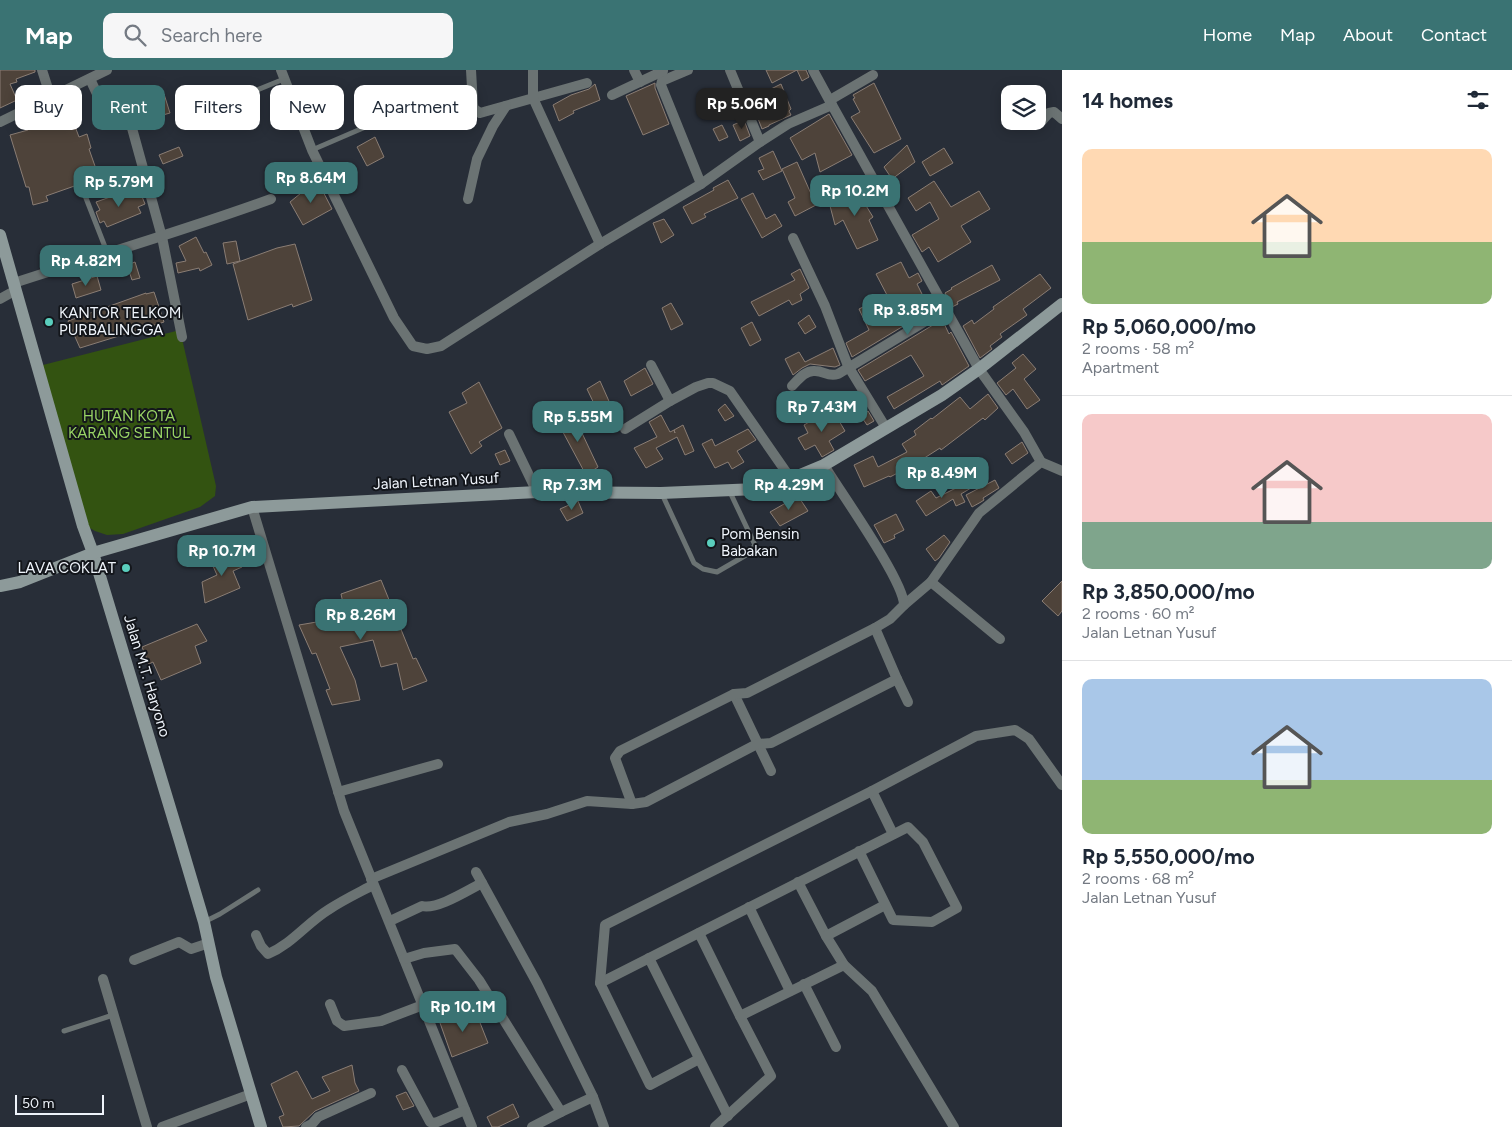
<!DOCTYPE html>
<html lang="en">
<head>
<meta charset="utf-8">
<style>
  :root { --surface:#fff; --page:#f6f6f7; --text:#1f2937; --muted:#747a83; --line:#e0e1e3; --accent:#3a7373 }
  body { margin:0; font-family:Figtree,sans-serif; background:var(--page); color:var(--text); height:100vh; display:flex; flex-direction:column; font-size:19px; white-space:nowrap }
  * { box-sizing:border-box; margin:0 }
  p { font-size:16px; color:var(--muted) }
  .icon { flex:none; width:28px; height:28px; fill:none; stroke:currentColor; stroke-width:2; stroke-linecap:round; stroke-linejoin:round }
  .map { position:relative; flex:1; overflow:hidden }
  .panel { display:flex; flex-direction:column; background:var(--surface); width:450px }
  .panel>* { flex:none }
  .guide { position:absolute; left:15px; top:15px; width:475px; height:45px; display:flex; gap:10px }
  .buttons { position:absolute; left:1001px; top:15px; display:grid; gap:10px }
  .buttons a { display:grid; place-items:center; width:45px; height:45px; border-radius:10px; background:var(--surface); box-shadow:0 2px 12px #0003; font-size:25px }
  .scale { position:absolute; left:15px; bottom:12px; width:89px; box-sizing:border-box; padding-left:5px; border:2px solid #eff4fb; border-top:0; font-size:14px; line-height:18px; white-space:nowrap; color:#eff4fb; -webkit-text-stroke:4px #13161b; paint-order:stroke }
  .price { position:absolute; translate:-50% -42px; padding:0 11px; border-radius:10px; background:var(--accent); color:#fff; font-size:16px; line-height:32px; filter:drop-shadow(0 1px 2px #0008) }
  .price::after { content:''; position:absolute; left:50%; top:30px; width:15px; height:11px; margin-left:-8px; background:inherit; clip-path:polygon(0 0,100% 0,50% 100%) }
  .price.on { background:#222; color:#fff }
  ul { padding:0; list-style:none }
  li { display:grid; align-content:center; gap:10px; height:265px; padding:0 20px }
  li+li { border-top:1px solid var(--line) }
  li span { display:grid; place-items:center; height:155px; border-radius:10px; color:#555 }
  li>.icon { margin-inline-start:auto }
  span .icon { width:90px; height:90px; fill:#fffc; stroke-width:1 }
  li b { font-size:21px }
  h2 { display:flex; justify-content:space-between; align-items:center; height:60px; padding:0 20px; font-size:21px }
  .tag { padding:0 18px; border-radius:10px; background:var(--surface); box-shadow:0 2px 12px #0003; font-size:18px; line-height:45px }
  .tag.on { background:var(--accent); color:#fff }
  header { display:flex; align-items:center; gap:30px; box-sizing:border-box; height:70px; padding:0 25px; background:var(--accent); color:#fff }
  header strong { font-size:24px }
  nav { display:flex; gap:28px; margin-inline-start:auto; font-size:18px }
  .search { width:350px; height:45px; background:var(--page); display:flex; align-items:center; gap:12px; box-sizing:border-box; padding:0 18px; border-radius:10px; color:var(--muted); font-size:19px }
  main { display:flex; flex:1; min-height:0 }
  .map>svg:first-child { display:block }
  .green { fill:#335311 }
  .building { fill:#4e433a; stroke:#8a7d74 }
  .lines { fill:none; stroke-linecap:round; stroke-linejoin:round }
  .lane { stroke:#6b7373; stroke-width:5 }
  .street { stroke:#6b7373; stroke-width:10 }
  .secondary { stroke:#8d9a9a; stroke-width:12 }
  .poi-dot { fill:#5acebd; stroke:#13161b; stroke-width:2 }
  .labels { text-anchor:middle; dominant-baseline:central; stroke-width:4; stroke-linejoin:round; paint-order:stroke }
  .poi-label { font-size:15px; fill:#eff4fb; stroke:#13161b; text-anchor:start }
  .park-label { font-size:15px; fill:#99d465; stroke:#13161b }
  .street-label { font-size:15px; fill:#eff4fb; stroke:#13161b }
</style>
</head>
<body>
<header>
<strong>Map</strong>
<div class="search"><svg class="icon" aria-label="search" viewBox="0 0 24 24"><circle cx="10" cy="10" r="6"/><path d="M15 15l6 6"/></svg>Search here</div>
<nav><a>Home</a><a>Map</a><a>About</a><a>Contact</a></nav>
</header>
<main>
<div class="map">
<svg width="1062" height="1057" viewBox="0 0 1062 1057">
  <rect width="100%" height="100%" fill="#282e38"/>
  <polygon class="green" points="180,260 216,416 215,426 200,437 123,464 107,465 95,461 85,455 39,296"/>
  <g class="building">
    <polygon points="0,0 35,0 35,2 16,9 17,12 10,14 17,30 0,38"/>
    <polygon points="766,0 806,0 809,7 802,11 797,0 772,13"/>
    <polygon points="655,13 655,18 669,54 643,65 626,26"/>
    <polygon points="874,13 901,69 874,83 851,47 860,42 853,29 855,28 853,25"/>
    <polygon points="595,14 600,30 573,41 574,43 559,51 553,35 571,25 589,19"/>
    <polygon points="781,14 791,39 789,41 791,45 769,55 769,56 762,59 752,33 773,23 771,19"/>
    <polygon points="164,24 170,43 138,52 134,38 154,32 152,28"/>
    <polygon points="70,43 79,67 87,64 91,78 89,79 96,99 81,105 83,113 46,126 48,131 33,135 29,117 26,117 10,65 28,60 27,57"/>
    <polygon points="829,44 852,85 820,102 815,83 802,90 790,68"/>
    <polygon points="744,50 750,66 740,71 733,55"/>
    <polygon points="722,55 728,67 719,71 713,59"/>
    <polygon points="375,67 384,87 367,96 357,77"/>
    <polygon points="907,75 915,92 892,109 884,97"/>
    <polygon points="179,77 183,86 163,94 159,85"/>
    <polygon points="944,78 953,93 930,106 922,92"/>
    <polygon points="773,81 782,101 763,110 758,101 764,99 759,88"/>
    <polygon points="797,92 816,135 795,146 788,132 795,128 782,99"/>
    <polygon points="317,110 332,139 303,155 290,132"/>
    <polygon points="728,110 738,128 704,144 706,147 692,154 683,137 714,120 713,118"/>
    <polygon points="934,111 951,137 979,121 990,139 961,156 971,172 938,192 929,177 922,182 912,165 939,149 930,132 916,141 908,128"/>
    <polygon points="859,116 868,132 865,134 873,147 869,150 878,170 857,179 843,150 835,155 829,132"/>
    <polygon points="132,121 135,127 141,124 145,134 138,137 141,143 107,157 104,151 100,153 96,142 100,140 96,132 113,126 114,128"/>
    <polygon points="753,123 766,149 775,144 782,156 762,168 741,129"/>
    <polygon points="664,149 674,165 661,173 653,153"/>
    <polygon points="196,167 204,183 206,182 212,195 200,201 199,198 178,203 176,193 186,191 179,176"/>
    <polygon points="236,171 240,191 227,194 223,173"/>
    <polygon points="295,174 312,230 293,237 292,234 248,250 233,194 277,178"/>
    <polygon points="135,192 140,208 132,210 127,195"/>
    <polygon points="901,192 909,208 918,203 922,211 917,214 925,230 928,233 933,230 949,264 951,262 969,296 942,315 940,311 894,339 887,327 924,306 911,285 865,311 858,300 933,255 936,249 935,245 929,242 925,243 852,287 846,273 869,260 859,239 887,225 876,204"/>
    <polygon points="992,195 1000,210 957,232 958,234 952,237 945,223 952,219 951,218"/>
    <polygon points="800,199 809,218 800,224 802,230 792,235 789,230 759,246 751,232 795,210 791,204"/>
    <polygon points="1040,204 1051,218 1023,239 1027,245 1000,264 1002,267 990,276 992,279 980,288 963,256 972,250 974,254 994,239 993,237"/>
    <polygon points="97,206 101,220 76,228 72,214"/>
    <polygon points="154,222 164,252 80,278 68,251 146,223 146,224"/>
    <polygon points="671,233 683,254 671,260 662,238"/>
    <polygon points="809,245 816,257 805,264 798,253"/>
    <polygon points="752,252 761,270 750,276 741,258"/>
    <polygon points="833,278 840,295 835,297 810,294 802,298 793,305 785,289 799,282 805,292"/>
    <polygon points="1023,284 1036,299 1024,309 1040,330 1027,339 1013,319 1006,325 997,313 1016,298 1012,293"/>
    <polygon points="645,298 653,314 631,326 624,311"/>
    <polygon points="600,311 612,338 600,346 587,319"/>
    <polygon points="479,312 502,358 479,372 482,376 471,384 449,342 467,333 462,323"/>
    <polygon points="988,324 998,338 985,350 983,348 941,380 940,378 915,394 890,407 889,406 864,417 854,395 873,386 878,397 907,382 902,374 916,365 914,361 931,348 932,349 960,327 970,339"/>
    <polygon points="725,334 734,346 725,351 718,340"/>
    <polygon points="832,339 845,361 829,371 834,380 822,387 815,375 805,380 798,368 808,363 804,355"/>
    <polygon points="868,341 874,351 867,355 861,346"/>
    <polygon points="573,344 598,397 586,405 557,351"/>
    <polygon points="661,345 670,362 674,360 675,363 674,360 683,355 694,381 685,385 677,367 656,378 663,389 646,398 634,378 657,367 649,352"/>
    <polygon points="748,359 756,370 737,381 744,392 732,399 728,392 715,398 702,374 712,369 715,376"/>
    <polygon points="1022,372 1028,383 1012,394 1005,384"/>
    <polygon points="505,380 510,391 500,395 495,384"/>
    <polygon points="995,410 999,418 983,428 984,430 981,432 972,437 966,425"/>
    <polygon points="968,412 971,418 961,424 965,432 956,436 953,429 926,446 916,431 931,421 936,428"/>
    <polygon points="798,426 808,441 780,456 770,442"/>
    <polygon points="578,431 583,443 567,451 560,439"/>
    <polygon points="896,444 904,460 894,465 895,468 884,473 874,455"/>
    <polygon points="944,465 950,472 939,488 935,491 926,479"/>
    <polygon points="233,480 242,497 233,501 240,518 205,533 202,512 217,505 213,496 217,494 214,489"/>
    <polygon points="381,510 413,589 416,588 427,611 403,620 397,593 381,597 373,570 340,577 355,610 360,630 332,635 326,620 330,619 316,583 312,584 299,555 346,547 341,524"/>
    <polygon points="1062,511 1062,541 1058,546 1042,531"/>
    <polygon points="197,554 207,571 195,576 201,593 161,610 153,592 149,594 142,577"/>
    <polygon points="475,940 488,973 452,987 439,950"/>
    <polygon points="352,995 355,1013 359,1021 315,1041 299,1056 283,1057 279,1047 284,1045 271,1014 297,1001 312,1029 330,1021 322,1007"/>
    <polygon points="406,1022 414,1036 403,1040 396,1026"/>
    <polygon points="513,1034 519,1047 498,1057 492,1057 487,1047"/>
  </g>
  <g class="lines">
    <g class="lane">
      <polyline points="196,45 284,9"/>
      <polyline points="312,80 384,49"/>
      <polyline points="84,123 107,182"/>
      <polyline points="662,424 694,493 703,499 717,502 748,484 755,475 729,420"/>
      <polyline points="204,852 220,844 258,820"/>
      <polyline points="64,961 113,945"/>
    </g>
    <g class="street">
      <polyline points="42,0 51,28"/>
      <polyline points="281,0 312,80 394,248 413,276 427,279 441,276 600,174 701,114 760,72 788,54 832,35 979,299 1024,362 1041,392"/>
      <polyline points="471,0 473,35 474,39 480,43 587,13"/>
      <polyline points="533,0 533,28 600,174"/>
      <polyline points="634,0 640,12"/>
      <polyline points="688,0 662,11 661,15 701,114"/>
      <polyline points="730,0 760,72"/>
      <polyline points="813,0 832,35"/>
      <polyline points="90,9 107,45 123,38 127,40 162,167 182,267"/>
      <polyline points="612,25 663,1"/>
      <polyline points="830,30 873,5"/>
      <polyline points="0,52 107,0"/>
      <polyline points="1040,53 1049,43 1054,42 1062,49"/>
      <polyline points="468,129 477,89 493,56 506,36"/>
      <polyline points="793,168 825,236 848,296 886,358"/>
      <path d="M14 213C100 185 186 160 271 129"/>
      <polyline points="0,229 16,220"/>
      <polyline points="651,295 670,331"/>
      <path d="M792 316C798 310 805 300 815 301 825 301 827 307 838 304L929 249"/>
      <polyline points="625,359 670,331 696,317 708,313 713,313 730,321 791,409"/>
      <polyline points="509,364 537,422"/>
      <polyline points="252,437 344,741 472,1057"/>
      <polyline points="931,512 1000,569"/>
      <polyline points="904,535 931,512 979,443 1041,392 1062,401"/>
      <polyline points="897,609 908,632"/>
      <polyline points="734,624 771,701"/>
      <polyline points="872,721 893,764"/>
      <polyline points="338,722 438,694"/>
      <path d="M632 734 615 688 620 681 734 624 747 623 875 558 890 549 904 535C904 511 839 420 824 395"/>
      <polyline points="476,802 537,913 593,1027 604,1057"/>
      <polyline points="371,809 509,752 547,744 587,731 632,734 646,732 757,674 771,673 897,609 875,558"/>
      <polyline points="798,812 826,866 844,895 872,921 954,1057"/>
      <polyline points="749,837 790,921"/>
      <path d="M390 851 422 836C437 840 468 820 482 813"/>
      <polyline points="699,863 740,946"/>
      <path d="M256 865 261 876 268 884C292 874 307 853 328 840 343 830 358 823 373 815"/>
      <polyline points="826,866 885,835"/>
      <polyline points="649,888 728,1046"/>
      <polyline points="404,889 424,883 455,879 479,910 561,1042 593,1027"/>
      <polyline points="134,890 179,872 191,879 209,873"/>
      <polyline points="103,909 147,1057"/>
      <polyline points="600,913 908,757 923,772 957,838 932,852 893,850 859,781"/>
      <polyline points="804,914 836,977"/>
      <polyline points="330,934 337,951 344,956 381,951 423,935"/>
      <polyline points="699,989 650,1015 600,913 605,855 872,721 976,666 1015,660 1029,669 1062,715"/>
      <polyline points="402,1000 430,1052 435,1053 465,1040"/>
      <polyline points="162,1057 251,1024"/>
      <polyline points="306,1057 312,1054 318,1047 371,1023"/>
      <polyline points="532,1057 561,1042"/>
      <polyline points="715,1057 771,1006 740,946 844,895"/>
    </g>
    <g class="secondary">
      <polyline points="0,165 83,456 93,483 180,771 204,852 216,907 261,1057"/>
      <polyline points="0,516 20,512 93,483 252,437 537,422 661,423 757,419 776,415 824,395 942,325 979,299 1062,234"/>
    </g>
  </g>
  <g class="poi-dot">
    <circle cx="49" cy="252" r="5"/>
    <circle cx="711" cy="473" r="5"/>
    <circle cx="126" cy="498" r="5"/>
  </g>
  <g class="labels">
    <g class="poi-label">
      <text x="59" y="243">KANTOR TELKOM<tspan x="59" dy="17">PURBALINGGA</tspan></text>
      <text x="721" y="464">Pom Bensin<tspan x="721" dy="17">Babakan</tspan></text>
      <text x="116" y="498" text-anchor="end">LAVA COKLAT</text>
    </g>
    <g class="park-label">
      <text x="129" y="346">HUTAN KOTA<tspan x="129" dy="17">KARANG SENTUL</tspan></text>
    </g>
    <g class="street-label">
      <text transform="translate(436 411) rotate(-3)">Jalan Letnan Yusuf</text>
      <text transform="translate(147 606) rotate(73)">Jalan M.T. Haryono</text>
    </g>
  </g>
</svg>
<div class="buttons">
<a><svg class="icon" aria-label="layers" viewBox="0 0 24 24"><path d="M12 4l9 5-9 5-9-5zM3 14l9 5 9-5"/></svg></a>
</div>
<div class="scale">50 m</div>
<b class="price on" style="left:742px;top:60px">Rp 5.06M</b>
<b class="price" style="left:311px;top:134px">Rp 8.64M</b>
<b class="price" style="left:119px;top:138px">Rp 5.79M</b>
<b class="price" style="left:855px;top:147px">Rp 10.2M</b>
<b class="price" style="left:86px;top:217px">Rp 4.82M</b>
<b class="price" style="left:908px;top:266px">Rp 3.85M</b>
<b class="price" style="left:822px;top:363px">Rp 7.43M</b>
<b class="price" style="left:578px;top:373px">Rp 5.55M</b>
<b class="price" style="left:942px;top:429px">Rp 8.49M</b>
<b class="price" style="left:572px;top:441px">Rp 7.3M</b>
<b class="price" style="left:789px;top:441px">Rp 4.29M</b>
<b class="price" style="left:222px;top:507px">Rp 10.7M</b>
<b class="price" style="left:361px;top:571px">Rp 8.26M</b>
<b class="price" style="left:463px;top:963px">Rp 10.1M</b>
<div class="guide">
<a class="tag">Buy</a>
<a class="tag on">Rent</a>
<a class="tag">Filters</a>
<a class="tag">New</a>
<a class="tag">Apartment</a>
</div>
</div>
<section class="panel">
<h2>14 homes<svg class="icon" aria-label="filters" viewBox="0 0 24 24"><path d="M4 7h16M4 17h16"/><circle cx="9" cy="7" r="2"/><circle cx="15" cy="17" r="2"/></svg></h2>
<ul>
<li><span style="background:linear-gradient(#ffd9b3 60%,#8fb573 0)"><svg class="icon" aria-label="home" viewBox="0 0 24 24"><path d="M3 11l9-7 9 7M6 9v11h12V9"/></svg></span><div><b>Rp 5,060,000/mo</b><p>2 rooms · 58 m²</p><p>Apartment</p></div></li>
<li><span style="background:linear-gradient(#f6c9c9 70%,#7fa58c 0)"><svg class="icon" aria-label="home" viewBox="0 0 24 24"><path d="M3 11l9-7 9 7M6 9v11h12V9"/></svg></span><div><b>Rp 3,850,000/mo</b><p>2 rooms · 60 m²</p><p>Jalan Letnan Yusuf</p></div></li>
<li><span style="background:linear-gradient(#a9c7e8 65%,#8fb573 0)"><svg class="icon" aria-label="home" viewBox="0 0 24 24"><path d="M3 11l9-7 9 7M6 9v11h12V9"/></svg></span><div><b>Rp 5,550,000/mo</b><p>2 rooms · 68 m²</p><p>Jalan Letnan Yusuf</p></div></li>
</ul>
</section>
</main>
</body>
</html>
